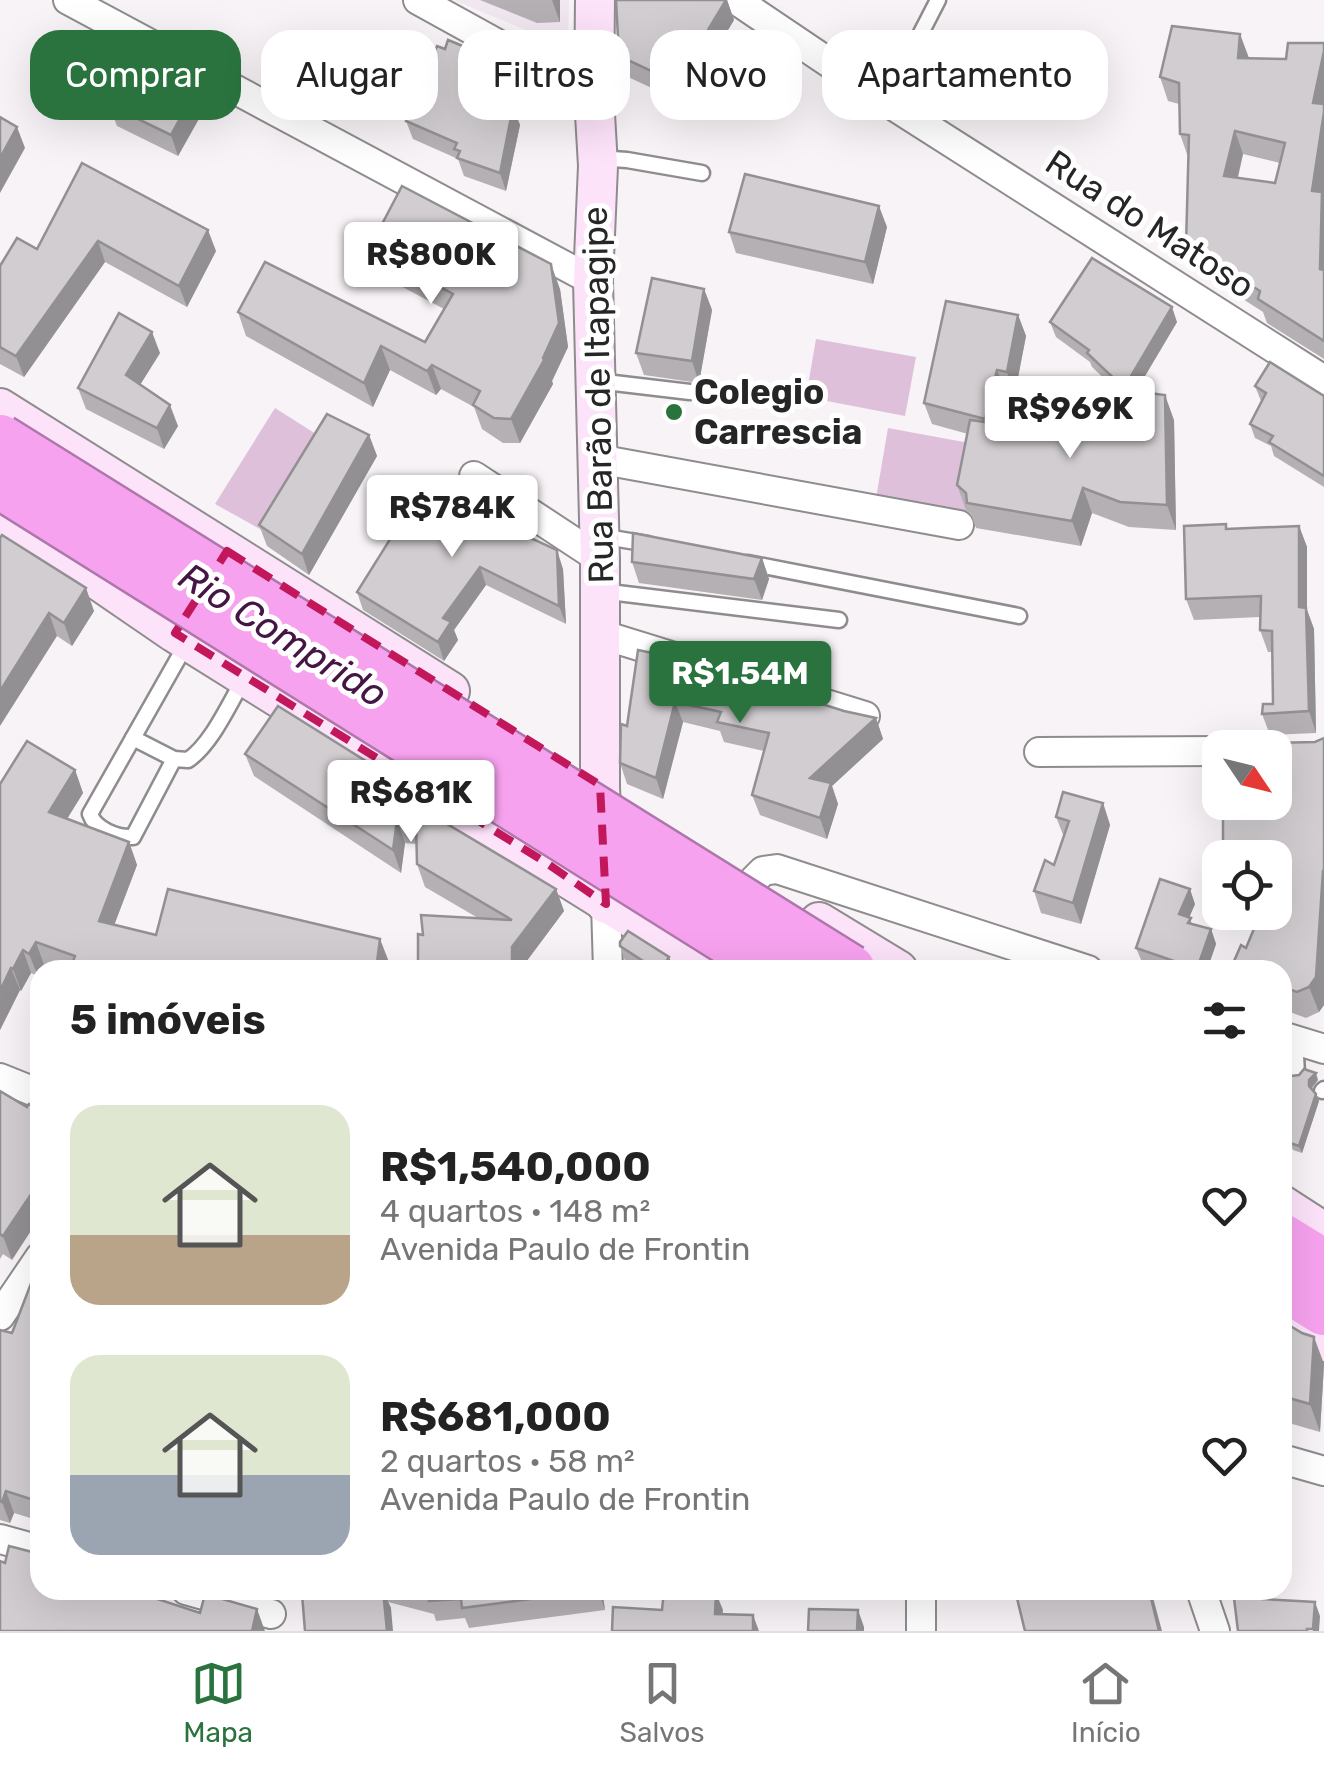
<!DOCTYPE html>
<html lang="pt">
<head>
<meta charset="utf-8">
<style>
  :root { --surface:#fff; --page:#f2f2f2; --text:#222; --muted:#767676; --line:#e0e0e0; --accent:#2a723e }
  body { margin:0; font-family:Rubik,sans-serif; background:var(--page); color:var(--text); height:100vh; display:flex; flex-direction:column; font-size:38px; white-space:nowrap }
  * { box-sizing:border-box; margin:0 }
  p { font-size:32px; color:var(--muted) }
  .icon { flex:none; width:55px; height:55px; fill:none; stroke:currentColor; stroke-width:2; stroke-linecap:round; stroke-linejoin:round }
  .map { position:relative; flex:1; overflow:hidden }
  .drawer { position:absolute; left:30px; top:960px; width:1262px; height:640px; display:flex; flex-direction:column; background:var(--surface); border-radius:30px; box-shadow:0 10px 40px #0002 }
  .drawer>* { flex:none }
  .top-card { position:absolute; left:30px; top:30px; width:1265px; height:90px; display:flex; gap:20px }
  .needle { width:65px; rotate:125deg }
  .buttons { position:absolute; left:1202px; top:730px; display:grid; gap:20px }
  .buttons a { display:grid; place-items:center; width:90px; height:90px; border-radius:20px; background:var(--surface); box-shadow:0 10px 40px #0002; font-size:50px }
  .price { position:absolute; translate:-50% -85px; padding:0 22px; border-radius:10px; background:#fff; color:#222; font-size:32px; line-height:65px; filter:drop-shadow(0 2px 5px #0008) }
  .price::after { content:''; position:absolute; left:50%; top:60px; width:30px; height:22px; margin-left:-15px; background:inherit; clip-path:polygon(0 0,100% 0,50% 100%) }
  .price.current { background:var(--accent); color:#fff }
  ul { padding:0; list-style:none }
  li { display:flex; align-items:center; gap:30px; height:250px; padding:0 40px }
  li span { display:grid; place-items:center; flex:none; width:280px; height:200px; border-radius:30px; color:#555 }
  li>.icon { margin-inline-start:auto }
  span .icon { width:120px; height:120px; fill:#fffc; stroke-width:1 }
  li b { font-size:42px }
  h2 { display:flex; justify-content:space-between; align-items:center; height:120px; padding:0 40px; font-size:42px }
  .chip { padding:0 35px; border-radius:30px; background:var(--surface); box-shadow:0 10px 40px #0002; font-size:35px; line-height:90px }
  .chip.current { background:var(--accent); color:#fff }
  .tabs { display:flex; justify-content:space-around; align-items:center; height:140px; border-top:2px solid var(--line); background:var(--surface); font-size:28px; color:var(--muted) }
  .tabs a { display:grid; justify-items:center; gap:5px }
  .tabs .current { color:var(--accent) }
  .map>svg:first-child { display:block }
  .built { fill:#f1e7f0 }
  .green { fill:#dfc0db }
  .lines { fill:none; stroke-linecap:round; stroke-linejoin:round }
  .lane-casing { stroke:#8f8c8e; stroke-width:19 }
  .street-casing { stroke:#8f8c8e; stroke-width:32 }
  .secondary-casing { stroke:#8f8c8e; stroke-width:42 }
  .highway-casing { stroke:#ae77a9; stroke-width:55 }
  .lane { stroke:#fff; stroke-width:14 }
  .street { stroke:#fff; stroke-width:28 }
  .secondary { stroke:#fde3fa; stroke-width:38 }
  .highway { stroke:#f7a2ef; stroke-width:50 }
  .highway-bridge-casing { stroke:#ae77a9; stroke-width:55; stroke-linecap:butt }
  .highway-bridge { stroke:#f7a2ef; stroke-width:50 }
  .wall { fill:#b4b0b3; fill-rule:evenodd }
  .shaded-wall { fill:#929092 }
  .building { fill:#d1cdd0; stroke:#929092; stroke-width:2.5; fill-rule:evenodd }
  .marked { fill:none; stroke:#c2185b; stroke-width:8; stroke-dasharray:20 12; stroke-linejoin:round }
  .poi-dot { fill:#2a723e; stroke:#fff; stroke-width:4 }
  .labels { text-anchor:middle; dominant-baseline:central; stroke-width:10; stroke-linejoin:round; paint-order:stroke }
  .street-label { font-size:35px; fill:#272627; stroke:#fff }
  .poi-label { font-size:35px; font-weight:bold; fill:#272627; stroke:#fff; text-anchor:start }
  .water-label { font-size:38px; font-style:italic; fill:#451543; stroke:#fff }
</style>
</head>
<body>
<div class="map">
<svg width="1324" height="1631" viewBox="0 0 1324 1631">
  <rect width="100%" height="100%" fill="#f7f3f6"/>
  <polygon class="built" points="453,0 569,0 568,41 565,45 561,44"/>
  <g class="green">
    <polygon points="816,339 916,357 905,416 806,397"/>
    <polygon points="275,408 327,441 269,534 215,504"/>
    <polygon points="888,428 980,445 966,514 876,498"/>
  </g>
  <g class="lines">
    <defs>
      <g id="lane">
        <polyline points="886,101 938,0"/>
        <polyline points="598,158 627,160 702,173"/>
        <polyline points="597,381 690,392"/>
        <polyline points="600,536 648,544"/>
        <polyline points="748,563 1019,616"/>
        <polyline points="601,591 839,620"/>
        <path d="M133 738 174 759 188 760C212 744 230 702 245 677"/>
        <path d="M174 759 133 837C117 838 95 829 90 814L188 641"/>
        <polyline points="1295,1040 1297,1073"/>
        <polyline points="1322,1091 1324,1089"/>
        <polyline points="1282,1147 1283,1147"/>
      </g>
      <g id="street">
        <polyline points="68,0 593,281"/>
        <polyline points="418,0 594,97"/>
        <polyline points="736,0 886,101 1324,380"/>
        <polyline points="598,459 959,525"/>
        <polyline points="474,476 600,559"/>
        <polyline points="600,634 865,716"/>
        <polyline points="1039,752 1220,751"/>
        <polyline points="753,881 763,871 777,869 1088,970"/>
        <polyline points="606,904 608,970"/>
        <polyline points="1282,1036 1324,1049"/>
        <polyline points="0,1078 40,1094"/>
        <polyline points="0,1316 40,1257"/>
        <polyline points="1282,1459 1324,1471"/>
        <polyline points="0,1539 40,1550"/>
        <polyline points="186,1590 271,1614"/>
        <polyline points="921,1590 921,1631"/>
        <polyline points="1201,1590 1215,1631"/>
      </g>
      <g id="secondary">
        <polyline points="595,0 594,97 598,166 593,281 600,559 600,788 606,904"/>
        <polyline points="0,408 450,691"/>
        <polyline points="0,513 175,633 715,970"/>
        <polyline points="819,922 898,970"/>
        <polyline points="1282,1205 1324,1232"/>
        <polyline points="1282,1316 1324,1342"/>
      </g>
      <g id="highway">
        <polyline points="1282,1239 1324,1265"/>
        <polyline points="1282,1284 1324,1310"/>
      </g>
    </defs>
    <use href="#lane" class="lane-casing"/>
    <use href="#street" class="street-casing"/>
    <use href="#secondary" class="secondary-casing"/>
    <use href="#highway" class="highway-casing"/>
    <use href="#lane" class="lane"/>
    <use href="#street" class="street"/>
    <use href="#secondary" class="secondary"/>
    <use href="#highway" class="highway"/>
    <defs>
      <g id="highway-bridge">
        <polyline points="0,440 850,970"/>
        <polyline points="0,483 777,970"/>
      </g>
    </defs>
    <use href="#highway-bridge" class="highway-bridge-casing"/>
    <use href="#highway-bridge" class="highway-bridge"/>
  </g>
  <g class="wall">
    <polygon points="480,0 560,0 560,22 537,23"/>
    <polygon points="727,0 734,20 693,88 686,104 626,76 619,56"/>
    <path d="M1324 43V359L1267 323 1263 312 1195 268 1186 245 1188 157 1180 134 1179 104 1168 101 1160 77 1249 58 1286 59ZM1243 154 1280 163 1275 183 1238 178Z"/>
    <polygon points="486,71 485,76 487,83 483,94 513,107 520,125 506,191 464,176 458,159 413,139 406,121"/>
    <polygon points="109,105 205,108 178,156 117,126"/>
    <polygon points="82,163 216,251 187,307 105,262 24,377 0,364 0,266 37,249"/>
    <polygon points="887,227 873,284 736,253 729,232"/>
    <polygon points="369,249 560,289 568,347 552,381 553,384 520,443 503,443 482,429 474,407 441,389 436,395 390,370 373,407 246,336 238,312 425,342 444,309 378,274"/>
    <polygon points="704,289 712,310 699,383 644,375 636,353"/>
    <polygon points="1018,315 1026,336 1015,393 1005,391 997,424 1100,437 1117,391 1092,367 1090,362 1056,337 1050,322 1177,322 1136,391 1174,420 1176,530 1129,527 1092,513 1081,546 976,528 971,514 966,510 957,485 968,434 932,424 924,403"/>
    <polygon points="160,353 140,385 178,426 164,449 86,409 78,388"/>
    <polygon points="1255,386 1324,396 1324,487 1274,456 1271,446 1255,438 1250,424 1261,401"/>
    <polygon points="369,435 377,456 309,575 267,546 259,525"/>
    <polygon points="440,490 467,491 473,509 472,511 563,569 566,624 486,585 454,630 458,640 444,661 363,610 357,592"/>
    <polygon points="1299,526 1307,547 1307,610 1314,629 1316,733 1270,735 1262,714 1273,704 1272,652 1268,652 1260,630 1260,617 1194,620 1186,599 1228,529"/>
    <polygon points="0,538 94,611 72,646 57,636"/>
    <polygon points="762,558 769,579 762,600 639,583 632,562"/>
    <polygon points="638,650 844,711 876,718 883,739 832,786 838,804 827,839 760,815 752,795 764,751 724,742 720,731 683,722 663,799 627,784 620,763 627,726"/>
    <polygon points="1324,738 1324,1005 1319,1012 1306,1018 1282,1009 1282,970 1231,970 1231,968 1275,912 1275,858 1258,741 1266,743 1315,742"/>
    <polygon points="245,754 393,778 399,795 556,889 564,911 520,970 423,935 478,918 425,887 417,864 417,844 405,843 401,873 254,776"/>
    <polygon points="75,770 83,793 67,819 129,842 137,865 114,925 156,935 389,962 388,970 59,970 44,965 38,976 31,973 21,991 20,990 0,1030 0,784"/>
    <polygon points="1103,803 1110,825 1081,924 1041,913 1034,891 1054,865 1064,837 1056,817"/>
    <polygon points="1195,904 1189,918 1193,925 1211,929 1216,944 1207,970 1163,970 1142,962 1136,948"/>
    <polygon points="620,946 669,957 674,970 640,970 625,961"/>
    <polygon points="1282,1062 1287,1072 1291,1076 1318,1080 1312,1089 1316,1094 1319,1101 1302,1153 1293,1150 1290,1140 1287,1137 1282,1137"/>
    <polygon points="0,1091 12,1260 3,1254 0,1259"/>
    <polygon points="40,1260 40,1521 14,1513 10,1523 0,1520 0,1330 12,1333"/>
    <polygon points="1282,1321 1324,1364 1320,1432 1282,1421"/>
    <polygon points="347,1590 602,1590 605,1610 469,1628 465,1618 436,1621 434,1614 388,1602 391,1608"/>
  </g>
  <g class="shaded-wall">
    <polygon points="552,0 560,0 560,22"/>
    <polygon points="727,0 734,20 693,88 686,104 679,84 685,68"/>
    <polygon points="1240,34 1249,58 1238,58"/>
    <polygon points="1324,51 1324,279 1320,269 1312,191 1313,103"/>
    <polygon points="480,53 486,71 485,76 487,83 478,107 471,89"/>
    <polygon points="197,87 205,108 178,156 171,135"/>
    <polygon points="513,107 520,125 506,191 500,173"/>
    <polygon points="17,127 25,148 0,193 0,158"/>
    <polygon points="1235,131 1243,154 1232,200 1224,176"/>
    <polygon points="879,206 887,227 873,284 865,262"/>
    <polygon points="208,230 216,251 187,307 179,286"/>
    <polygon points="98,241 105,262 24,377 16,356"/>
    <polygon points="551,264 560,289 568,347 552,381 553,384 520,443 511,419 543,358"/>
    <polygon points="704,289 712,310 699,383 692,361"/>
    <polygon points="1172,307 1177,322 1129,403 1124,388"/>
    <polygon points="1018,315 1026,336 1015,393 1007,372"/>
    <polygon points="152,332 160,353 133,396 126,375"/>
    <polygon points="381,346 390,370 373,407 364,383"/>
    <polygon points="432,365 441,389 436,395 427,371"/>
    <polygon points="997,370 1005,391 993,440 985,419"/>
    <polygon points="1165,395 1174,420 1176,530 1167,505"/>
    <polygon points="170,405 178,426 164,449 157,428"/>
    <polygon points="369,435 377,456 309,575 302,554"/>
    <polygon points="1083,488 1092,513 1081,546 1072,521"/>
    <polygon points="467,491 473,509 465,523 458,505"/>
    <polygon points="1299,526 1307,547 1307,610 1314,629 1316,733 1309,711 1299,607"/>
    <polygon points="557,550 563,569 566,624 559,606"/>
    <polygon points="762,558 769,579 762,600 754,579"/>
    <polygon points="480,567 486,585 454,630 458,640 444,661 438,642 443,618"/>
    <polygon points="86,588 94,611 72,646 64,623"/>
    <polygon points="49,613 57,636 0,726 0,691"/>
    <polygon points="675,702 683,722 663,799 656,778"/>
    <polygon points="876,718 883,739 832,786 838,804 827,839 820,818 810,778"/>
    <polygon points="75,770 83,793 57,835 49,812"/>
    <polygon points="393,778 401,801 387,788"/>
    <polygon points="1103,803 1110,825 1081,924 1073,903"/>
    <polygon points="397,820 405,843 401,873 393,850"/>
    <polygon points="129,842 137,865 107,944 99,921"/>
    <polygon points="1323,871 1324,875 1324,1005 1319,1012 1309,987"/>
    <polygon points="556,889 564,911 520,970 512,970 512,947"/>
    <polygon points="1190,889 1195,904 1184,929 1179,914"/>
    <polygon points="1211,929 1216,944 1207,970 1197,970"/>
    <polygon points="380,939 389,962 388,970 376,970"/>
    <polygon points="36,942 44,965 38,976 29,954"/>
    <polygon points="23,950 31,973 21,991 13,969"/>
    <polygon points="669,957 674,970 661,970"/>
    <polygon points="11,968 20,990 0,1030 0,991"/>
    <polygon points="1316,1073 1318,1080 1312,1087 1312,1093 1309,1086 1309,1080"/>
    <polygon points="1316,1094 1319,1101 1302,1153 1299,1146"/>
    <polygon points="40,1181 40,1217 12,1260 3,1236"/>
    <polygon points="1314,1337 1324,1364 1320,1432 1310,1404"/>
    <polygon points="6,1491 14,1513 10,1523 2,1502"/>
    <polygon points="383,1590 391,1608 393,1631 387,1631"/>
    <polygon points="598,1590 602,1590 605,1610"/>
    <polygon points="1149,1590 1151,1590 1162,1631 1159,1631"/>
    <polygon points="716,1593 723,1610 721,1631 715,1614"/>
    <polygon points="1315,1602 1320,1616 1319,1631 1313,1631 1313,1629"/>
    <polygon points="257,1609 265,1631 252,1631"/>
    <polygon points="858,1610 864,1627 864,1631 857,1631"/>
    <polygon points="753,1615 759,1631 753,1631"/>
  </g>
  <g class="building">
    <polygon points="616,0 726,0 685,68 679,84 619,56"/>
    <path d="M1172 26 1240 34 1238 58 1286 59 1288 43H1324V51L1313 103 1324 104V112L1312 191 1322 192 1320 269 1324 270V341L1258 299 1260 291 1186 245 1189 135 1180 134 1179 83 1160 77ZM1235 131 1285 143 1275 183 1224 176Z"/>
    <polygon points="448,40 480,53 476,63 481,65 471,89 513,107 500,173 457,158 460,151 454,149 457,143 406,121 437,46 445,49"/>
    <polygon points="134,52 197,87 171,135 109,105"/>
    <polygon points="0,117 17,127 0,158"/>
    <polygon points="82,163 208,230 179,286 98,241 16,356 0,347 0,266 17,238 37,249"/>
    <polygon points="745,174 879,206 865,262 729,232"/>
    <polygon points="402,186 551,264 559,323 543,358 544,360 511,419 494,418 473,405 480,391 432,365 427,371 381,346 364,383 238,312 265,262 425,342 453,294 369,249"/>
    <polygon points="1092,258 1172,307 1124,388 1087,353 1089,350 1050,322"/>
    <polygon points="652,278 704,289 692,361 636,353"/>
    <polygon points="946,301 1018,315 1007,372 997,370 985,419 924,403"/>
    <polygon points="119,313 152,332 126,375 170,405 157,428 78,388"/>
    <polygon points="1270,362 1324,396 1324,476 1269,442 1273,436 1250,424 1266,393 1255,386"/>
    <polygon points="1117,389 1165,395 1167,505 1120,502 1083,488 1072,521 967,503 966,493 957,485 970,420 1100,437"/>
    <polygon points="327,414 369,435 302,554 259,525"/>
    <polygon points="446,478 467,491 458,505 557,550 559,606 480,567 443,618 451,622 438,642 357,592 424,485 440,490"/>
    <polygon points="1226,524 1226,529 1299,526 1299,607 1306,608 1309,711 1262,714 1263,704 1273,704 1272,631 1260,630 1261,596 1186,599 1184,526"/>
    <polygon points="633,533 762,558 754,579 632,562"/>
    <polygon points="2,535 86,588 64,623 49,613 0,691 0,538"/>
    <polygon points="638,650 676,658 844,711 876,718 810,778 831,783 820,818 752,795 769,733 717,722 721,712 675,702 656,778 620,763 621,724 627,726"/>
    <polygon points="278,706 393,778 387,788 556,889 512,947 512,970 418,970 418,934 423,935 421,915 512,920 417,864 416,822 397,820 393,850 245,754"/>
    <polygon points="1252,735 1258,741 1266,743 1315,742 1324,738 1324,871 1323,871 1316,977 1309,987 1297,992 1282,987 1282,970 1237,970 1231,968 1241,945 1246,948 1261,912 1275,912 1275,880 1278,875 1275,875 1275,858 1223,858 1223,802 1275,802 1275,748 1222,748 1222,738 1224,736"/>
    <polygon points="27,741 75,770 49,812 129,842 99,921 156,935 168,889 380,939 376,970 70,970 75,956 36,942 29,954 23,950 13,969 11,968 0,991 0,784"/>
    <polygon points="1063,792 1103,803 1073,903 1034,891 1045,860 1054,865 1069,821 1056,817"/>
    <polygon points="1160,879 1190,889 1179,914 1191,918 1188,923 1211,929 1197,969 1136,948"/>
    <polygon points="628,931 669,957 661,970 657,970 620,946 620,942"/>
    <polygon points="1282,1062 1285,1071 1291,1076 1299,1075 1304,1069 1316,1073 1309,1080 1309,1086 1316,1094 1299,1146 1290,1143 1290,1135 1285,1130 1282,1130"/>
    <polygon points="0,1091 27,1107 29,1104 40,1111 40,1181 3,1236 0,1234"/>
    <polygon points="40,1260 40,1502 6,1491 2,1502 0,1501 0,1330 12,1333"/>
    <polygon points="1282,1321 1302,1333 1314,1337 1310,1404 1282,1396"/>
    <polygon points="9,1546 40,1554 40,1590 130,1590 200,1613 205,1594 257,1609 252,1631 0,1631 0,1561 5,1563"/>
    <polygon points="347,1590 383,1590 387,1631 305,1631 302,1594"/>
    <polygon points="409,1590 598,1590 462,1608 461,1599 429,1601 430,1596"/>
    <polygon points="664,1590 716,1593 715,1614 753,1615 753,1631 612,1631 613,1607 662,1610"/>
    <polygon points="1015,1590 1149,1590 1159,1631 1025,1631"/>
    <polygon points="1233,1590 1261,1590 1262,1599 1315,1602 1313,1629 1307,1629 1307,1631 1238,1631"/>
    <polygon points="809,1609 858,1610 857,1631 808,1631"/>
  </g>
  <path class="marked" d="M227 551 600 785 606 904 545 862 175 633Z"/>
  <circle class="poi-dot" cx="674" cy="412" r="10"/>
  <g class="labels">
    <g class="street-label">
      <text transform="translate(1150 224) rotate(33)">Rua do Matoso</text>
      <text transform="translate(598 395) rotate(-91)">Rua Barão de Itapagipe</text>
    </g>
    <g class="poi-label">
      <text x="694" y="392">Colegio<tspan x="694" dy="40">Carrescia</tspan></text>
    </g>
    <g class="water-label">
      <text transform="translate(283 635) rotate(32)">Rio Comprido</text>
    </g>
  </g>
</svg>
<div class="buttons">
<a><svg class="needle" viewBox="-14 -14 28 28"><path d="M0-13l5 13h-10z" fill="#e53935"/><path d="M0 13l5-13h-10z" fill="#767676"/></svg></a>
<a><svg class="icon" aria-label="locate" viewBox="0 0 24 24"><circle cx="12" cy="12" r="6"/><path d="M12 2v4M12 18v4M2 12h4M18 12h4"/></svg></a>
</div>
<b class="price" style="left:431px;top:307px">R$800K</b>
<b class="price" style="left:1070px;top:461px">R$969K</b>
<b class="price" style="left:452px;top:560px">R$784K</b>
<b class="price current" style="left:740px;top:726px">R$1.54M</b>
<b class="price" style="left:411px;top:845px">R$681K</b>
<div class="top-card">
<a class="chip current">Comprar</a>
<a class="chip">Alugar</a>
<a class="chip">Filtros</a>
<a class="chip">Novo</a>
<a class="chip">Apartamento</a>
</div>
<section class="drawer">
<h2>5 imóveis<svg class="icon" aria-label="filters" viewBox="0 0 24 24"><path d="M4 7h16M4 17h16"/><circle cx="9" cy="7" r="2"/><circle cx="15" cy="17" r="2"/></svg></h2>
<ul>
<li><span style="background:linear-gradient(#dfe7d0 65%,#b9a48a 0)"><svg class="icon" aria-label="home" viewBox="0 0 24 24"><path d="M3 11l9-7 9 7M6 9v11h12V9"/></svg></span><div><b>R$1,540,000</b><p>4 quartos · 148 m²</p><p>Avenida Paulo de Frontin</p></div><svg class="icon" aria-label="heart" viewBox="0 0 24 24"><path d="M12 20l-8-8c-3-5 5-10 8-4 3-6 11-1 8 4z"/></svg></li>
<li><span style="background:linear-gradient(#dfe7d0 60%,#9aa5b1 0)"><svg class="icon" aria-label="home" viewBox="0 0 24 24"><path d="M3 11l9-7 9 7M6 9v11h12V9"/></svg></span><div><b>R$681,000</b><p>2 quartos · 58 m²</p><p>Avenida Paulo de Frontin</p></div><svg class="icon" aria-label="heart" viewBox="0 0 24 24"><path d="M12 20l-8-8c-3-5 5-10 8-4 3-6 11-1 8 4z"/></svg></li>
</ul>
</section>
</div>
<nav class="tabs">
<a class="current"><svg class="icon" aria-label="map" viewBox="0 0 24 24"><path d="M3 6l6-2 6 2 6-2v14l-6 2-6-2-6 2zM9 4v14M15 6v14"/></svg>Mapa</a>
<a><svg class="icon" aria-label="saved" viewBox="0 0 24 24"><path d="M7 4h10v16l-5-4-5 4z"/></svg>Salvos</a>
<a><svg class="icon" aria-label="home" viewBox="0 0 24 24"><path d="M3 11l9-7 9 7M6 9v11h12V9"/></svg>Início</a>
</nav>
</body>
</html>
